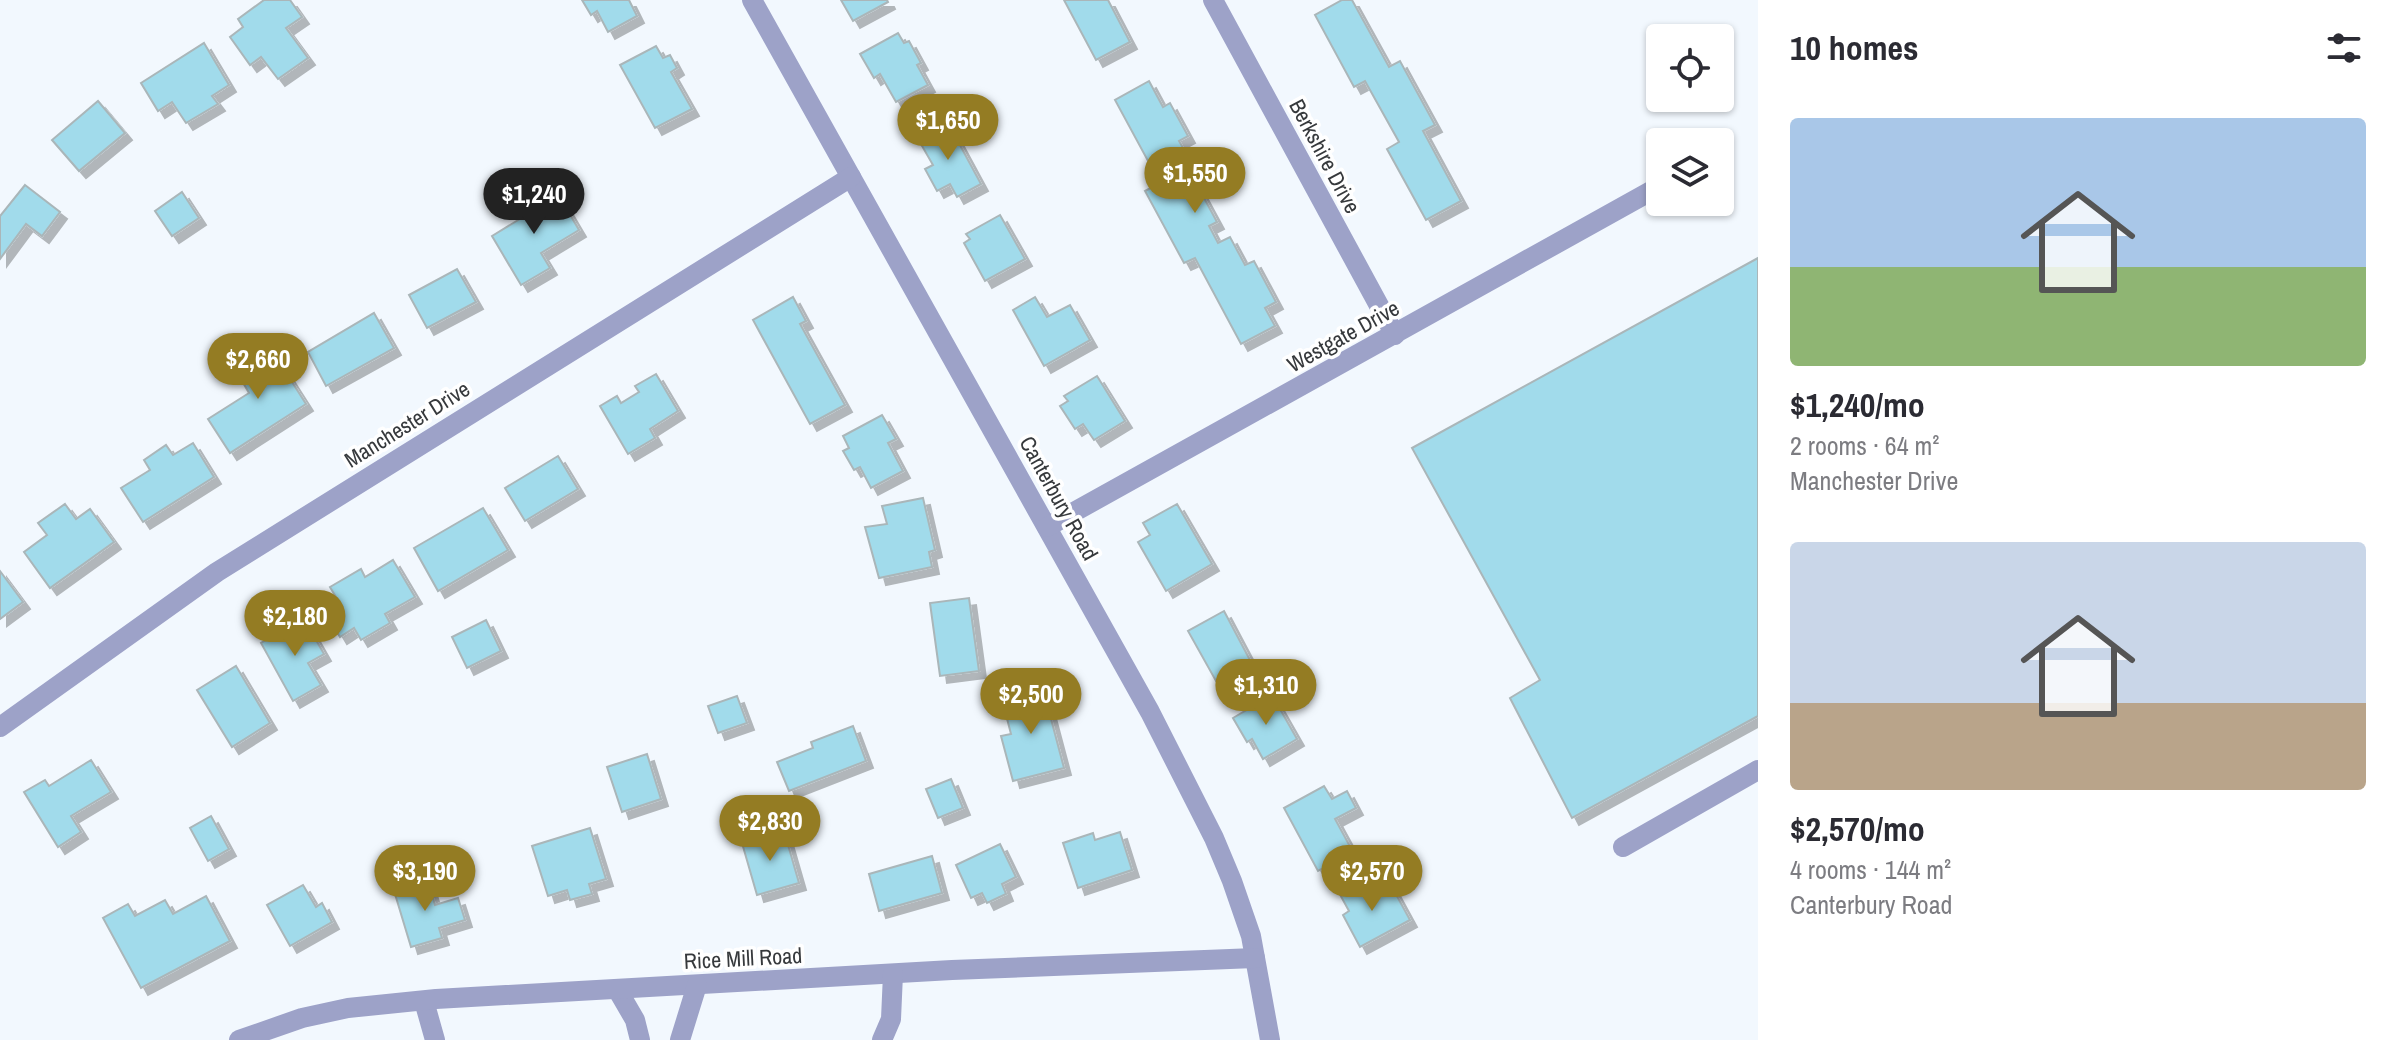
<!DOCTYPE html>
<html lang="en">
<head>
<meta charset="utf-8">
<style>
  :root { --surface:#fff; --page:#f2f2f3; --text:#2b2b33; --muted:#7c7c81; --accent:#947c23 }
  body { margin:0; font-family:"Archivo Narrow",sans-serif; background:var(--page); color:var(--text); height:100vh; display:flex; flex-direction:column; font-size:30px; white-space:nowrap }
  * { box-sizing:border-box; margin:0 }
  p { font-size:26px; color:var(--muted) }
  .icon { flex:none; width:44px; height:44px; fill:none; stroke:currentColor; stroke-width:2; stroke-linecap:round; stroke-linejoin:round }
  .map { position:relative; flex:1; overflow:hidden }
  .details { display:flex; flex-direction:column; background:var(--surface); width:640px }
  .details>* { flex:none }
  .tools { position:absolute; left:1646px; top:24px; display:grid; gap:16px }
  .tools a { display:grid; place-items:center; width:88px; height:88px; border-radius:8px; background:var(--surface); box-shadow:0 2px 6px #0004; font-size:40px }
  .price { position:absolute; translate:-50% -68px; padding:0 18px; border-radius:28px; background:var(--accent); color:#fff; font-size:26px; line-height:52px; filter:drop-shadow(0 2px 4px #0008) }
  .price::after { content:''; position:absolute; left:50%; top:48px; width:24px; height:18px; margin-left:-12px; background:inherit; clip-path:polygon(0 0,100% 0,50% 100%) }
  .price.current { background:#222; color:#fff }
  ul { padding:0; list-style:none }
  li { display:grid; align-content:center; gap:16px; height:424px; padding:0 32px }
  li span { display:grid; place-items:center; height:248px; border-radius:8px; color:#555 }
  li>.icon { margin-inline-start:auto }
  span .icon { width:144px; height:144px; fill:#fffc; stroke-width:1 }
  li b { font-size:34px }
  h2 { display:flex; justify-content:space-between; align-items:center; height:96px; padding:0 32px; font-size:34px }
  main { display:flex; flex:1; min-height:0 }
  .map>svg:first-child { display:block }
  .building { fill:#a1dbeb; stroke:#aab6b9; stroke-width:2; filter:url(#shadow) }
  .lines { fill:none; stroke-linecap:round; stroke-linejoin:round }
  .minor { stroke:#9da2c8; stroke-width:20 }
  .labels { text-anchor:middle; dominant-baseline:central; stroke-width:7; stroke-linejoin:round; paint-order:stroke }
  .street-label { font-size:22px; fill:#36393c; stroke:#fff }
</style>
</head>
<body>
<main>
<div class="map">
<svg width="1758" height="1040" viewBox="0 0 1758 1040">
  <defs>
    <filter id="shadow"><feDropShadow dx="7" dy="7" stdDeviation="0" flood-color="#0004"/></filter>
  </defs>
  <rect width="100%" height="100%" fill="#f2f8fe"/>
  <g class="building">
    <polygon points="264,0 290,0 302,17 286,28 308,58 278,79 261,57 250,65 230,37 243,27 238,19"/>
    <polygon points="582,0 629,0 637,16 608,32 597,11 591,15"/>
    <polygon points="841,0 887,0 888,2 853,21"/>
    <polygon points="1064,0 1108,0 1130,42 1096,60"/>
    <polygon points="1342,0 1352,0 1389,67 1400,61 1435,125 1423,131 1461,201 1426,220 1387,149 1399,142 1365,81 1354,87 1315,15"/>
    <polygon points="898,33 904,43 909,41 921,63 917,65 928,85 896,102 880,74 874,78 860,54"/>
    <polygon points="204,43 229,85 212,96 218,104 186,123 172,102 158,111 141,83"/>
    <polygon points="656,46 663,58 670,55 677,68 671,72 692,109 655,128 620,65"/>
    <polygon points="1149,81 1163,107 1170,103 1188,136 1179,141 1194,167 1181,173 1189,189 1197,185 1217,222 1209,226 1218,243 1230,237 1245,265 1254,261 1276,302 1265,308 1275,326 1241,344 1195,258 1184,263 1145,191 1160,183 1115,100"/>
    <polygon points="98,101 125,133 79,171 52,140"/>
    <polygon points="948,123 981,184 957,197 950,184 937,191 925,169 933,165 918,139"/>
    <polygon points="25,185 60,212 42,236 26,224 0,259 0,216"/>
    <polygon points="533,189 543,206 559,196 579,230 541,253 550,268 521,285 492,236 528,214 519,197"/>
    <polygon points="182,192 199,218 172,236 155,211"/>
    <polygon points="1000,215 1025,259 985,281 964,243 970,239 966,234"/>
    <polygon points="1758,258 1758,716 1572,818 1510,698 1540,680 1412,448"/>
    <polygon points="457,269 476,302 427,328 409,295"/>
    <polygon points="793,297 806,321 800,324 845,405 810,424 753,320"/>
    <polygon points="1035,297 1047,317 1070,305 1090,340 1044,366 1013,310"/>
    <polygon points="374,313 394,348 326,386 308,352"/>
    <polygon points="269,346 306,404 230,453 208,419 249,393 234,367"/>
    <polygon points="656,374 678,411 650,429 655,438 628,454 600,406 617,396 621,403 639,392 635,386"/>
    <polygon points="1097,376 1125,421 1094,440 1083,424 1075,429 1060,406 1068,401 1064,396"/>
    <polygon points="882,415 896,439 888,443 903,471 871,488 860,467 854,470 843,451 849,448 843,436"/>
    <polygon points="193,443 214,477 143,522 121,488 150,470 144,460 166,445 173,455"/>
    <polygon points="558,456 578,489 525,521 505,488"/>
    <polygon points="923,498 935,550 929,552 932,567 879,578 865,527 887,524 882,506"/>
    <polygon points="65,504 76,519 90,509 114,542 50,588 24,552 47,535 38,523"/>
    <polygon points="1177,504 1212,564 1166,591 1138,542 1150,535 1143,523"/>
    <polygon points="483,508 508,550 438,591 414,548"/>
    <polygon points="393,560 415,597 385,614 390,623 361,640 354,628 340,637 324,610 339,602 330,587 361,569 365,577"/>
    <polygon points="0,571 23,602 0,619"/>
    <polygon points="969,598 979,671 940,676 930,603"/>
    <polygon points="1224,611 1251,662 1216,681 1188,631"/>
    <polygon points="304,619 324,654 308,663 321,685 293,701 261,643"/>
    <polygon points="486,620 501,651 467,668 452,637"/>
    <polygon points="236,666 270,723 232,747 197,690"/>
    <polygon points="1042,685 1064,768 1013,781 1001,736 1011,734 1004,707 1011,706 1008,694"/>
    <polygon points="1272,695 1297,739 1263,759 1252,739 1247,742 1233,718"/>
    <polygon points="737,696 747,723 718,733 708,706"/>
    <polygon points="853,726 866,761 789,791 777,762 813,748 811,742"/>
    <polygon points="647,754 661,799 622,812 607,767"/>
    <polygon points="91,760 111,792 71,816 81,832 58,847 24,792 45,780 49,786"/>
    <polygon points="951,779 963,808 938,818 926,789"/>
    <polygon points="1324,786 1332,799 1347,791 1356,808 1335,819 1353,852 1318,871 1284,808"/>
    <polygon points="211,816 229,849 208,861 190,828"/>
    <polygon points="590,828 606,879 589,884 592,894 570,900 567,890 548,896 532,846"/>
    <polygon points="784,831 799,883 757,895 742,843"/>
    <polygon points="1120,832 1132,870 1078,888 1063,843 1093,833 1095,840"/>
    <polygon points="1000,844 1016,877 1002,884 1006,894 987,903 982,893 971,898 956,865"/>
    <polygon points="932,856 942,893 879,911 869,874"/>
    <polygon points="419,878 422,887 429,885 435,905 458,898 465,920 439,928 442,938 411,947 395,894 403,892 401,884"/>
    <polygon points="1359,879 1369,899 1392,887 1410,920 1360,947 1343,915 1349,911 1338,891"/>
    <polygon points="303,885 316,907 322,903 332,922 290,946 267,905"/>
    <polygon points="206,896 230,941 141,988 103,918 128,904 135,916 165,900 173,914"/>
  </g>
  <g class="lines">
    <g class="minor">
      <polyline points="752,0 1150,712 1214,838 1232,881 1251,936 1270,1040"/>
      <polyline points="1213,0 1395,335"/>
      <polyline points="1047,527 1660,186"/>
      <polyline points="0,727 217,572 851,177"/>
      <polyline points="1623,847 1758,770"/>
      <polyline points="617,989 635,1020 640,1040"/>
      <polyline points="424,1001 435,1040"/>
      <polyline points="239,1040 302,1018 348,1008 436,999 952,970 1255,958"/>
      <polyline points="680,1040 697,985"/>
      <polyline points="882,1040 891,1019 893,974"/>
    </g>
  </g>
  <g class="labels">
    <g class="street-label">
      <text transform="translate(1325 156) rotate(62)">Berkshire Drive</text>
      <text transform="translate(1343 336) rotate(-29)">Westgate Drive</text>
      <text transform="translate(407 424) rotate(-32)">Manchester Drive</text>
      <text transform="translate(1059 498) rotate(61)">Canterbury Road</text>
      <text transform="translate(743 958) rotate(-3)">Rice Mill Road</text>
    </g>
  </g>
</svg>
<div class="tools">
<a><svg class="icon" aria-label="locate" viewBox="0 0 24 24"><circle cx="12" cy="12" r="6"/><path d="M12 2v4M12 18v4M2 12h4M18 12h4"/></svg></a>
<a><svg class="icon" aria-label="layers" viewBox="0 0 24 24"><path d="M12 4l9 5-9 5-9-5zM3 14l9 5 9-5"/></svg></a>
</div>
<b class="price" style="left:948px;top:162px">$1,650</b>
<b class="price" style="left:1195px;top:215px">$1,550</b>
<b class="price current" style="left:534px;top:236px">$1,240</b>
<b class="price" style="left:258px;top:401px">$2,660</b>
<b class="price" style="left:295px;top:658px">$2,180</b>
<b class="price" style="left:1266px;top:727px">$1,310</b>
<b class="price" style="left:1031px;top:736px">$2,500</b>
<b class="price" style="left:770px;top:863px">$2,830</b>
<b class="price" style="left:425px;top:913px">$3,190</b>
<b class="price" style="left:1372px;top:913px">$2,570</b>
</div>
<section class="details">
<h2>10 homes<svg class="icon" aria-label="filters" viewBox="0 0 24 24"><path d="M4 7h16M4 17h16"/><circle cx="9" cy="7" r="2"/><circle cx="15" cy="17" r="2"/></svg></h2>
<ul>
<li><span style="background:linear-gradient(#a9c7e8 60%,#8fb573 0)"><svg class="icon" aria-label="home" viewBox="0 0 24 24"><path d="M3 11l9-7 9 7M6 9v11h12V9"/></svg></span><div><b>$1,240/mo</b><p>2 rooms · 64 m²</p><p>Manchester Drive</p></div></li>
<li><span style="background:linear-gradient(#c9d6e8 65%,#b9a48a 0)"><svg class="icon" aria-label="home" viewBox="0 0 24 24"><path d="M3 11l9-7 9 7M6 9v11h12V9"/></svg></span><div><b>$2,570/mo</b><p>4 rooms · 144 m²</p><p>Canterbury Road</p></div></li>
</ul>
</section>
</main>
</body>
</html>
